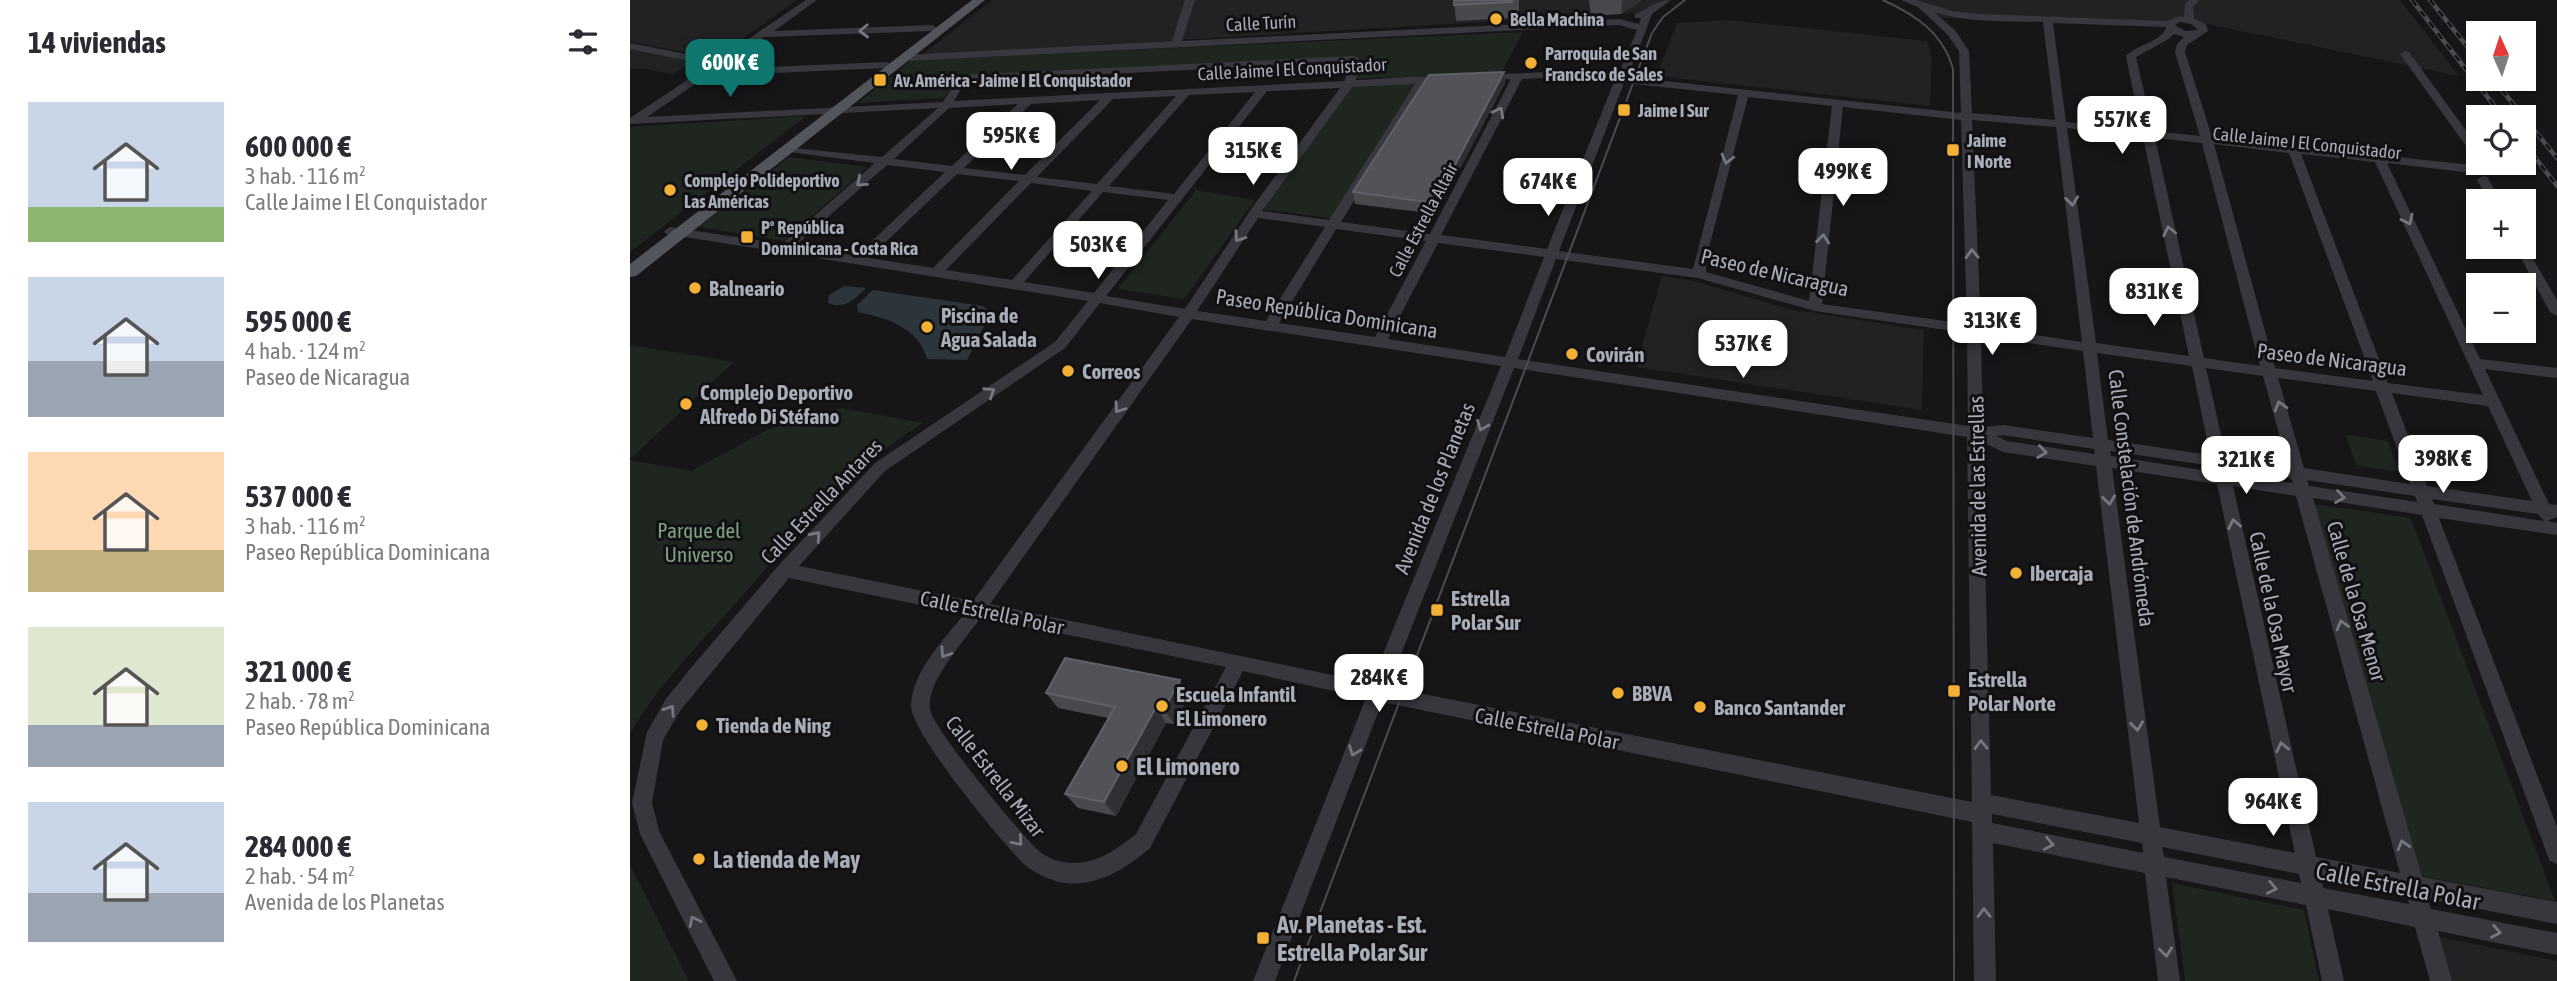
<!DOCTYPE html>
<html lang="es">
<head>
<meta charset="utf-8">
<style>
  :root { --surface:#fff; --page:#f2f2f3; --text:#2b2b33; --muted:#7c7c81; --accent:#0f766e }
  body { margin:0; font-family:"Asap Condensed",sans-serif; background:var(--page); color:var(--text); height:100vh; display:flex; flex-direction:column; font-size:26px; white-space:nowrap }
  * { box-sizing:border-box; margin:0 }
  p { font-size:23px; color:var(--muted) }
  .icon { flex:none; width:38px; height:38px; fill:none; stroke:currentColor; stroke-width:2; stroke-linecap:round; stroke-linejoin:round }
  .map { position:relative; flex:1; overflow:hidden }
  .drawer { display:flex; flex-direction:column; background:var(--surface); width:630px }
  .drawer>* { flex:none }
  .needle { width:46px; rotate:357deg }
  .tools { position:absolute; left:1836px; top:21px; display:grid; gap:14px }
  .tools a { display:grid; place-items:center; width:70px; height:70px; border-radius:0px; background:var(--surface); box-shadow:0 2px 5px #0004; font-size:35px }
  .price { position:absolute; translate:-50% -60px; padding:0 16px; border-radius:14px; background:#fff; color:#222; font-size:23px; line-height:46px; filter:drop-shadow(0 2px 4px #0008) }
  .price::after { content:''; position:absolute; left:50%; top:42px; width:21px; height:16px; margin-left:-10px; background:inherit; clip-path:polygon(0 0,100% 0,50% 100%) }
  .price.current { background:var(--accent); color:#fff }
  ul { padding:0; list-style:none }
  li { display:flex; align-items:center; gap:21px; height:175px; padding:0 28px }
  li span { display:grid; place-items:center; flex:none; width:196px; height:140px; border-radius:0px; color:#555 }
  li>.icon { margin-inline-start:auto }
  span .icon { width:84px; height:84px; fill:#fffc; stroke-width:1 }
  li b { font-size:30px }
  h2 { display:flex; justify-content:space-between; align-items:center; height:84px; padding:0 28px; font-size:30px }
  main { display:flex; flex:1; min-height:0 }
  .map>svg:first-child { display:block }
  .built { fill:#222225 }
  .green { fill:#1e261f }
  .water { fill:#2c353c }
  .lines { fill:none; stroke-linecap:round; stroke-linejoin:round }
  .minor { fill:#37383d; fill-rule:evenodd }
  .major { fill:#53555c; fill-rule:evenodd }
  .tram { stroke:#4a4c52; stroke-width:2 }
  .rail-casing { stroke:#4a4c52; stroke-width:4.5 }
  .rail { stroke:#111113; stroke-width:2.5; stroke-dasharray:7; stroke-linecap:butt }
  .wall { fill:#47494d }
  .shaded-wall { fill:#2f3033 }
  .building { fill:#525359; stroke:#5f6168; stroke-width:2 }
  .oneway { stroke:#757881 }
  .poi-dot { fill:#f2b134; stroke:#111113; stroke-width:2.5 }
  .labels { text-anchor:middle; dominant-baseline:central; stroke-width:6; stroke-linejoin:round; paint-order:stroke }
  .far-poi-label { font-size:18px; font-weight:bold; fill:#a8adb8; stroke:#111113; text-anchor:start }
  .far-street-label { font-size:18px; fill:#a8adb8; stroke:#111113 }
  .street-label { font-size:21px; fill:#a8adb8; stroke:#111113 }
  .poi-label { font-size:21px; font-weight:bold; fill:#a8adb8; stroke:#111113; text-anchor:start }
  .park-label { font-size:21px; fill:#7fa381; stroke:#111113 }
  .near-poi-label { font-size:24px; font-weight:bold; fill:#a8adb8; stroke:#111113; text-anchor:start }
  .near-street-label { font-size:24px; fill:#a8adb8; stroke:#111113 }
</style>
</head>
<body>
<main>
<section class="drawer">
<h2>14 viviendas<svg class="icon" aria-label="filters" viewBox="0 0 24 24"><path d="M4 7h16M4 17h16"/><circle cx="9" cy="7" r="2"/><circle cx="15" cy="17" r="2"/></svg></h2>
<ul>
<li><span style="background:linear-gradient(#c9d6e8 75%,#8fb573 0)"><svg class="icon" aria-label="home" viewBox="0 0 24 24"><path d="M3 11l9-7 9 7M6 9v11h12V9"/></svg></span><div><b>600 000 €</b><p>3 hab. · 116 m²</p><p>Calle Jaime I El Conquistador</p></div></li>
<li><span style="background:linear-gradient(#c9d6e8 60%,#9aa5b1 0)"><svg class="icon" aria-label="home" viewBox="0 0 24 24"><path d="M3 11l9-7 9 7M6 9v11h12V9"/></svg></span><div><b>595 000 €</b><p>4 hab. · 124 m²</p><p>Paseo de Nicaragua</p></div></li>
<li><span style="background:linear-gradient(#ffd9b3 70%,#c2b280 0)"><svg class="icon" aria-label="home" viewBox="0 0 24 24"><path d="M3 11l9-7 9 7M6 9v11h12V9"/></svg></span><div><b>537 000 €</b><p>3 hab. · 116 m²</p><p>Paseo República Dominicana</p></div></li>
<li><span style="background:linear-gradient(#dfe7d0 70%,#9aa5b1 0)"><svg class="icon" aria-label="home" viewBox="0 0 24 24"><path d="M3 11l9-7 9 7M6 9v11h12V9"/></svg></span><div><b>321 000 €</b><p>2 hab. · 78 m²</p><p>Paseo República Dominicana</p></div></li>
<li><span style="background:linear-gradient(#c9d6e8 65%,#9aa5b1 0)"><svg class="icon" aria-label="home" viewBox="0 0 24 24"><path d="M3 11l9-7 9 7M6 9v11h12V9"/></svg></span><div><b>284 000 €</b><p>2 hab. · 54 m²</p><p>Avenida de los Planetas</p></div></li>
</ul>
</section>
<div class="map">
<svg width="1927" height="981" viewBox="0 0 1927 981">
  <rect width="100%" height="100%" fill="#161618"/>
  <g class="built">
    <polygon points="0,0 167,0 86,58 0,42"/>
    <polygon points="362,0 1042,0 1025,12 292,55"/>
    <polygon points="1272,0 1770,0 1829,76 1568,22 1312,18"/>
    <polygon points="1099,20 1297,41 1302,59 1300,106 1027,76 1047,23"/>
    <polygon points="0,48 66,60 43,74 17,69 0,69"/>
    <polygon points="1032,276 1064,281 1159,309 1294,330 1292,410 1006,367"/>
    <polygon points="1806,936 1927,961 1927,981 1819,981"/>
  </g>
  <g class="green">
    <polygon points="893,32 872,72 724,79 727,57 327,78 314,98 228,103 281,60"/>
    <polygon points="793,80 705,219 633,209 720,82"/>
    <polygon points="176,116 0,252 0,127"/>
    <polygon points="159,157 238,167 154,241 69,227"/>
    <polygon points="566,190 625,200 554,299 488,289"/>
    <polygon points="0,345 104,362 0,459"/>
    <path d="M211 408 293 423C218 470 163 539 104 605 68 646 27 686 0 734V460L61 471 139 429Z"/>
    <polygon points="1716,435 1758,441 1769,472 1726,465"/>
    <polygon points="1683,504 1781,518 1925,901 1790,876"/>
    <polygon points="0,865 59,981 0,981"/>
    <polygon points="1542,883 1674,910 1689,981 1555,981"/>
  </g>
  <g class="water">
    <path d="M214 286 236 288C225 299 215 310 198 303L199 295Z"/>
    <path d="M243 290 353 306 359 311V316L337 360 297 359C289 328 257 318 228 312L227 305Z"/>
  </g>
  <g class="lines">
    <g class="minor">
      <path d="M176 0H187L144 31 302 25 307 28 302 31 134 37 87 69 257 62 262 65 257 68 77 76 17 117 313 102 329 76 333 75 724 56 729 59 726 80C743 80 811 72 821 79L816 82 796 83 711 222 800 234 881 79 853 80 849 79V75L917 72 988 76 1007 30 989 25 275 61 270 58 275 55 542 41 555 0H565L552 41 989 19 1009 24 1011 18H1005V14C1018 10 1025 0 1040 0L1022 14 998 77 1331 113 1329 51 1317 34 1288 7 1271 0H1286L1322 11 1349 14 1537 21 1549 16 1554 17 1555 4 1559 0H1569L1563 7 1564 19 1576 24 1578 31 1557 45 1555 52 1582 137 1860 167 1866 171 1860 175 1757 163 1850 359 1927 368V378L1855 369 1919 504 1927 505V517L1917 521 1927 523V535L1809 518 1927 827V864L1920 861 1917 854 1792 515 1683 498 1792 877 1927 902V924L1798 899 1801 909 1927 933V955L1808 931 1822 981H1800L1785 927 1698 909 1714 981H1692L1676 905 1536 877 1550 981H1528L1515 873 1363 843 1366 981H1344L1342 822 752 702 645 981H623L736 698 613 671 520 848C494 870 464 889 429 882 418 879 403 872 395 865 372 843 280 732 281 705 283 670 314 640 334 614L159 578 50 711 33 740 22 803 29 831 107 981H84L10 834 2 803 17 732 36 699 60 669 149 565 245 463 425 342 458 301 36 234 34 231 40 227 152 244 245 163 159 152 155 151V147L252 157 308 108 0 124V118L80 65 0 49V43L87 60ZM1304 12C1339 23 1377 21 1413 22L1425 120 1342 113 1339 51 1325 30ZM1550 22 1561 24 1568 30 1555 31 1545 25ZM1423 23 1536 27C1533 41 1506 45 1496 56L1511 130 1436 122ZM1544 34 1554 37 1547 44 1545 52 1570 136 1523 131 1506 57 1537 40ZM718 62 715 81 324 101 336 81ZM917 78 984 82 917 249 811 235 892 79ZM994 83 1108 95 1063 269 929 251ZM785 84 699 220 632 211 722 87ZM710 88 624 205 555 309 476 296 637 91ZM625 92 544 194 479 186 559 95ZM546 96 467 184 407 177 483 99ZM1118 97 1202 106 1179 301 1076 272V259ZM470 100 395 175 334 168 401 104ZM388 104 322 166 264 159 319 108ZM1213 107 1331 120 1337 324 1192 304ZM1342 120 1426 127 1452 342 1351 327ZM1437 128 1513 137 1559 356 1466 343ZM1525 138 1572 143 1630 366 1574 358ZM1584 144 1659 153 1743 381 1645 368ZM1671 154 1745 162 1853 395 1758 383ZM257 165 315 172 226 256 165 246ZM327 174 389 181 303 268 239 258ZM401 183 462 191 382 280 316 270ZM473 192 538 200 464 293 394 282ZM628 218 695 227 636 321 567 311ZM706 229 796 241 745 337 649 323ZM808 243 914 257 875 357 758 339ZM926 259 1068 278 1185 311 1337 333 1338 426 888 359ZM470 303 549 317 343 601 169 566 255 471 435 348ZM562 319 871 366 741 683 360 604ZM1351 336 1453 351 1463 438 1373 425 1353 427ZM1467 353 1562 366 1580 455 1478 440ZM884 368 1337 437 1342 802 758 687ZM1576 368 1633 376 1658 466 1596 457ZM1648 378 1746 391 1780 484 1674 468ZM1762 393 1858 406 1902 501 1797 486ZM1373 435 1464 449 1465 454 1376 441 1367 436ZM1352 442 1373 452 1466 466 1509 823 1361 795ZM1480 451 1583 466 1584 472 1481 456ZM1482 468 1587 484 1665 853 1530 827ZM1599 469 1661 478 1663 483 1600 474ZM1677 480 1785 496 1787 502 1679 486ZM1603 486 1666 496 1770 873 1686 857ZM1802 499 1908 514 1914 521 1804 504ZM351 617 596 667 506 834C483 852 460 869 429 861 423 860 415 856 410 852 392 836 302 728 300 709 296 681 336 639 351 617ZM1362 814 1512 843 1513 853 1362 823ZM1532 847 1669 874 1671 883 1534 857ZM1691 878 1776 894 1779 904 1693 888Z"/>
      <polygon points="1775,51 1779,52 1848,147 1848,158 1844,157 1770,54"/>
      <polygon points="1853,176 1857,177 1871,201 1859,201 1847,180"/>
      <polygon points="1894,244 1927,300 1927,316 1920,312 1885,247 1894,247"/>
    </g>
    <polygon class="major" points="342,0 355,0 6,276 0,277 0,264"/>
    <g class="tram">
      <path d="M1253 0C1286 15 1313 33 1323 69L1324 981"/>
      <polyline points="664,981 1022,33 1033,17 1055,0"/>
    </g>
    <defs>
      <g id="rail">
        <polyline points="1782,0 1873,117"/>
        <polyline points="1800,0 1848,60"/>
        <polyline points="1863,79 1927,158"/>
        <polyline points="1894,143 1927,186"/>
      </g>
    </defs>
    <use href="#rail" class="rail-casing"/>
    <use href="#rail" class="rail"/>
  </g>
  <g class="wall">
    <polygon points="824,0 889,0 889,13 883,13 883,18 826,21"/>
    <polygon points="959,0 1012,0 991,14 961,16"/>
    <polygon points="875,83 806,214 725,204 723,192"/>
    <polygon points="416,693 559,696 544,724 536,723 486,816 448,808 435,794 478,718 428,708"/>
  </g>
  <g class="shaded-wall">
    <polygon points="992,0 1012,0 991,14"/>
    <polygon points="874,72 875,83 806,214 805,203"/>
    <polygon points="550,680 559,696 544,724 534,709"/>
    <polygon points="526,707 536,723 486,816 474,802"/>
  </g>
  <g class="building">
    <polygon points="824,0 882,0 882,2 824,5"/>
    <polygon points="874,72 805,203 723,192 799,75"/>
    <polygon points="435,658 550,680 534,709 526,707 474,802 435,794 485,707 416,693"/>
  </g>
  <defs><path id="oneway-chevron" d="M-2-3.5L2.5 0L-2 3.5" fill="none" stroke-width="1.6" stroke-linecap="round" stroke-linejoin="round" transform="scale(1.75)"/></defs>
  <g class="oneway">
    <use href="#oneway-chevron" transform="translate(234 31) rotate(178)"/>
    <use href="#oneway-chevron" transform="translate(869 112) rotate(-62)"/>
    <use href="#oneway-chevron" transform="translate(1097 159) rotate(105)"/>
    <use href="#oneway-chevron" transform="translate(231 182) rotate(139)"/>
    <use href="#oneway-chevron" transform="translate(1442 201) rotate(83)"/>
    <use href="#oneway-chevron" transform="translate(1778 220) rotate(65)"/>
    <use href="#oneway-chevron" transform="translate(1539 231) rotate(-103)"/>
    <use href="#oneway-chevron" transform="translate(609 237) rotate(124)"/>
    <use href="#oneway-chevron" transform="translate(1193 239) rotate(-84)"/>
    <use href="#oneway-chevron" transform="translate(1342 254) rotate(-92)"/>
    <use href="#oneway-chevron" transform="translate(360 392) rotate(-33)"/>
    <use href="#oneway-chevron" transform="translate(1650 406) rotate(-106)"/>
    <use href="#oneway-chevron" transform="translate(489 408) rotate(125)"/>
    <use href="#oneway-chevron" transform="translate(852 426) rotate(112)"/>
    <use href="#oneway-chevron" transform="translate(1412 452) rotate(8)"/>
    <use href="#oneway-chevron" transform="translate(1710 497) rotate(9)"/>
    <use href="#oneway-chevron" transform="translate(1479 500) rotate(83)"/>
    <use href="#oneway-chevron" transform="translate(1604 524) rotate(-102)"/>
    <use href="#oneway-chevron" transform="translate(186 536) rotate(-48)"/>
    <use href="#oneway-chevron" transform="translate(1712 625) rotate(-106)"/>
    <use href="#oneway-chevron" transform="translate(315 653) rotate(124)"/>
    <use href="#oneway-chevron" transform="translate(40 710) rotate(-57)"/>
    <use href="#oneway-chevron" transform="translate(1507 726) rotate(83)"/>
    <use href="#oneway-chevron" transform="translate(1351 745) rotate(-91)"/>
    <use href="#oneway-chevron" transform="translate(1652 747) rotate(-102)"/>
    <use href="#oneway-chevron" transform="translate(724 751) rotate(111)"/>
    <use href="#oneway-chevron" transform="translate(388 841) rotate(49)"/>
    <use href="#oneway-chevron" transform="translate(1419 844) rotate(11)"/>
    <use href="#oneway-chevron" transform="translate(1773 845) rotate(-106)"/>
    <use href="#oneway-chevron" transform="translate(1642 888) rotate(11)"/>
    <use href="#oneway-chevron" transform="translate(1354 913) rotate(-91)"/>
    <use href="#oneway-chevron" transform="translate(64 921) rotate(-116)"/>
    <use href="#oneway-chevron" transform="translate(1866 932) rotate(11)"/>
    <use href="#oneway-chevron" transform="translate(1536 952) rotate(83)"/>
  </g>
  <g class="poi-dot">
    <circle cx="866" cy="19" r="7"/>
    <circle cx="901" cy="63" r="7"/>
    <rect x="243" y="73" width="14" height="14" rx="3.5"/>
    <rect x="987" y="103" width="14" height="14" rx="3.5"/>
    <rect x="1316" y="143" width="14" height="14" rx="3.5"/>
    <circle cx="40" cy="190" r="7"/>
    <rect x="110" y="230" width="14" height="14" rx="3.5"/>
    <circle cx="65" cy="288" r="7"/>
    <circle cx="297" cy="327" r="7"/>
    <circle cx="942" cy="354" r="7"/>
    <circle cx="438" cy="371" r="7"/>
    <circle cx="56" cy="404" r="7"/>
    <circle cx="1386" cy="573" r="7"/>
    <rect x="800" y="603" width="14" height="14" rx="3.5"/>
    <rect x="1317" y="684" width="14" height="14" rx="3.5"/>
    <circle cx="988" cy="693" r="7"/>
    <circle cx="532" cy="706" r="7"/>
    <circle cx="1070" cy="707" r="7"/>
    <circle cx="72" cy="725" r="7"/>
    <circle cx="492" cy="766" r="7"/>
    <circle cx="69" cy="859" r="7"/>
    <rect x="626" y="931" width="14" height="14" rx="3.5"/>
  </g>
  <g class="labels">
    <g class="far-poi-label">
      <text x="880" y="19">Bella Machina</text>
      <text x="915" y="53">Parroquia de San<tspan x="915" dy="21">Francisco de Sales</tspan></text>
      <text x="264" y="80">Av. América - Jaime I El Conquistador</text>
      <text x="1008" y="110">Jaime I Sur</text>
      <text x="1337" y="140">Jaime<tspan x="1337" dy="21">I Norte</tspan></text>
      <text x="54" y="180">Complejo Polideportivo<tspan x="54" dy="21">Las Américas</tspan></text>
      <text x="131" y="227">Pº República<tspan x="131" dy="21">Dominicana - Costa Rica</tspan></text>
    </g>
    <g class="far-street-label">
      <text transform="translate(631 23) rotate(-3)">Calle Turín</text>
      <text transform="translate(662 69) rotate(-3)">Calle Jaime I El Conquistador</text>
      <text transform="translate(1677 143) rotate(6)">Calle Jaime I El Conquistador</text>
      <text transform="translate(793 220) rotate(-62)">Calle Estrella Altair</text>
    </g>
    <g class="street-label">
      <text transform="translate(1145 272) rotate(13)">Paseo de Nicaragua</text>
      <text transform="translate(697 313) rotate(9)">Paseo República Dominicana</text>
      <text transform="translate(1702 359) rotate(7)">Paseo de Nicaragua</text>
      <text transform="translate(1347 486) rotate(-91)">Avenida de las Estrellas</text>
      <text transform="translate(804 488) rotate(-68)">Avenida de los Planetas</text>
      <text transform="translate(1502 498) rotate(83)">Calle Constelación de Andrómeda</text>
      <text transform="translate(191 501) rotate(-46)">Calle Estrella Antares</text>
      <text transform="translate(1727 601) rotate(74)">Calle de la Osa Menor</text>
      <text transform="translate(362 612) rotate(12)">Calle Estrella Polar</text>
      <text transform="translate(1644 612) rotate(78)">Calle de la Osa Mayor</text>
      <text transform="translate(917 728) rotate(11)">Calle Estrella Polar</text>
      <text transform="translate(366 776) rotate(52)">Calle Estrella Mizar</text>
    </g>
    <g class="poi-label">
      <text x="79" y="288">Balneario</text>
      <text x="311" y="315">Piscina de<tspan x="311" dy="24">Agua Salada</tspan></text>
      <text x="956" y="354">Covirán</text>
      <text x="452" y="371">Correos</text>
      <text x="70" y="392">Complejo Deportivo<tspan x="70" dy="24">Alfredo Di Stéfano</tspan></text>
      <text x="1400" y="573">Ibercaja</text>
      <text x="821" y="598">Estrella<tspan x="821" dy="24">Polar Sur</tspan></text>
      <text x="1338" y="679">Estrella<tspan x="1338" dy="24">Polar Norte</tspan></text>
      <text x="1002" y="693">BBVA</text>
      <text x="546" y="694">Escuela Infantil<tspan x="546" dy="24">El Limonero</tspan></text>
      <text x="1084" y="707">Banco Santander</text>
      <text x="86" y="725">Tienda de Ning</text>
    </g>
    <g class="park-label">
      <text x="69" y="530">Parque del<tspan x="69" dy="24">Universo</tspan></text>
    </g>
    <g class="near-poi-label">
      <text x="506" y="766">El Limonero</text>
      <text x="83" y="859">La tienda de May</text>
      <text x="647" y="924">Av. Planetas - Est.<tspan x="647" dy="28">Estrella Polar Sur</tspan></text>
    </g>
    <g class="near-street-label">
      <text transform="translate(1768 886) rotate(11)">Calle Estrella Polar</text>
    </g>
  </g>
</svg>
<div class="tools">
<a><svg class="needle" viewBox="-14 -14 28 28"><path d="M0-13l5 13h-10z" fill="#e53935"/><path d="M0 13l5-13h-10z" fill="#7c7c81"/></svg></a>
<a><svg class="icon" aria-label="locate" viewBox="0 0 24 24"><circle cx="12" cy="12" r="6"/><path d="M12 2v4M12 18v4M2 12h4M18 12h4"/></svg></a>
<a>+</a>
<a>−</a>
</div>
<b class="price current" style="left:100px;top:99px">600K €</b>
<b class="price" style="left:1492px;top:156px">557K €</b>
<b class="price" style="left:381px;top:172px">595K €</b>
<b class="price" style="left:623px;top:187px">315K €</b>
<b class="price" style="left:1213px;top:208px">499K €</b>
<b class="price" style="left:918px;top:218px">674K €</b>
<b class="price" style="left:468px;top:281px">503K €</b>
<b class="price" style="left:1524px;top:328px">831K €</b>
<b class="price" style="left:1362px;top:357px">313K €</b>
<b class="price" style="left:1113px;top:380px">537K €</b>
<b class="price" style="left:1813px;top:495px">398K €</b>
<b class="price" style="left:1616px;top:496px">321K €</b>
<b class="price" style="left:749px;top:714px">284K €</b>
<b class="price" style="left:1643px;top:838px">964K €</b>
</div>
</main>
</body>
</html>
